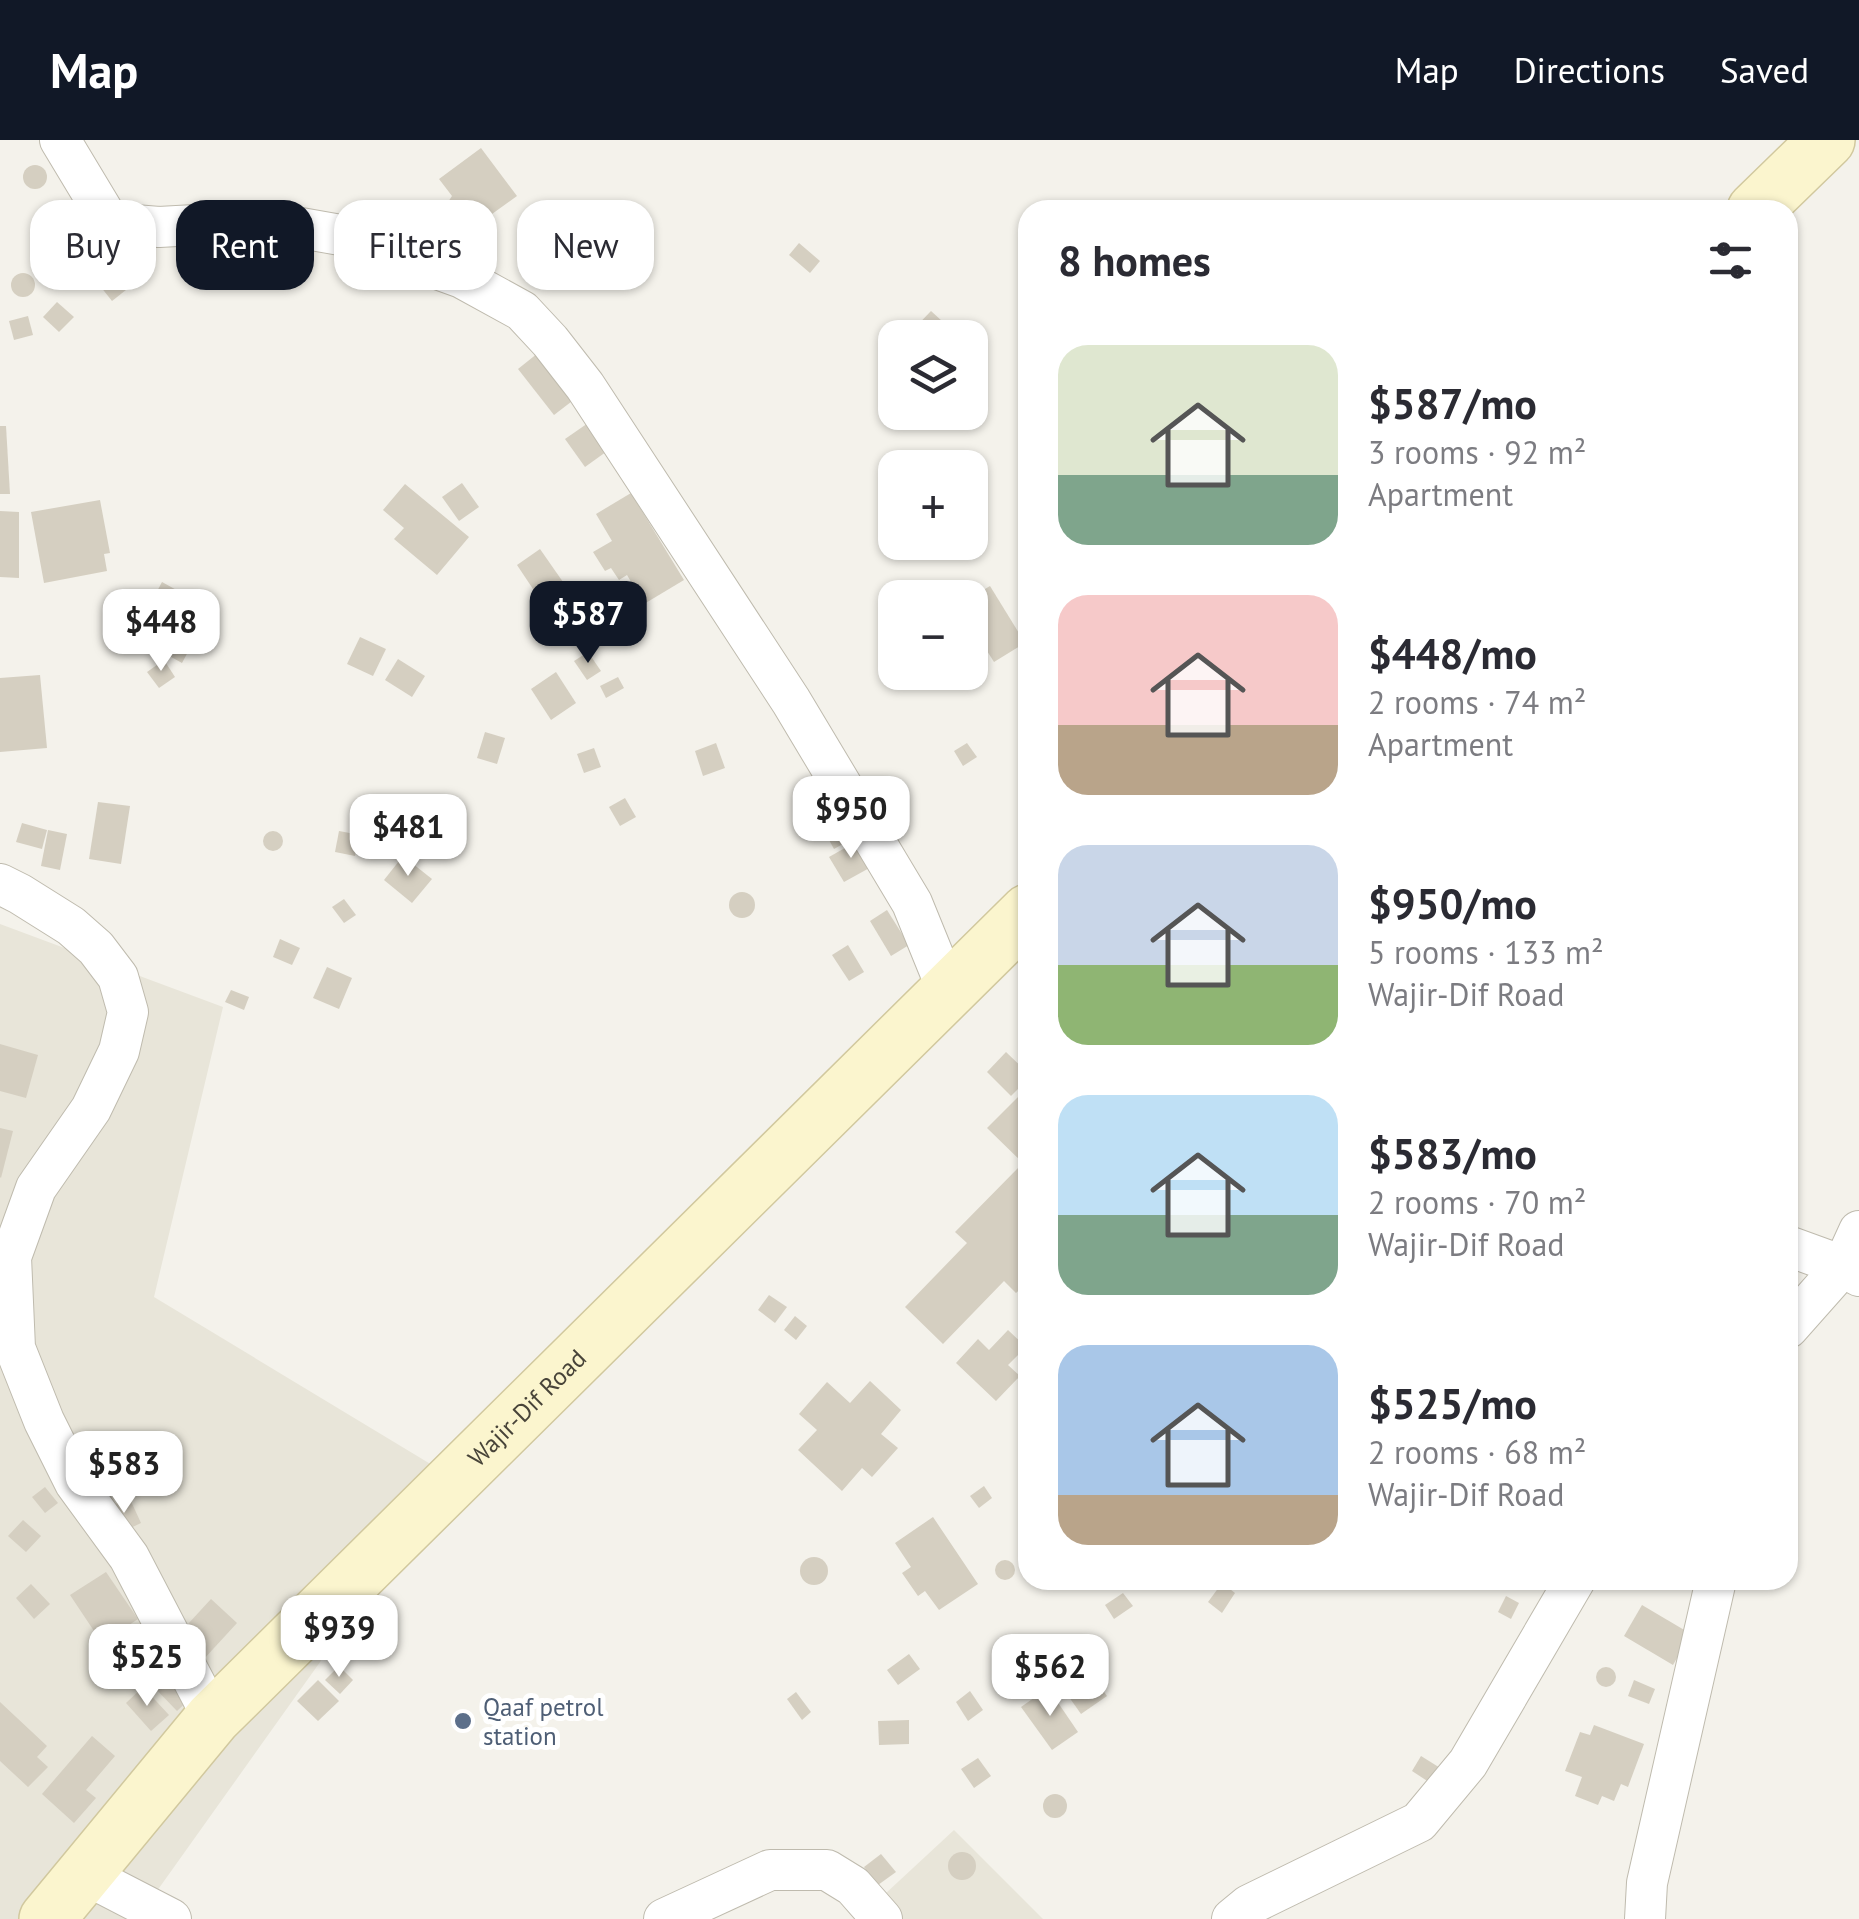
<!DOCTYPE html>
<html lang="en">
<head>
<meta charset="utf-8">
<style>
  :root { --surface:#fff; --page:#f7f7f7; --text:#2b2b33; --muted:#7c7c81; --accent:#111827 }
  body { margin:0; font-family:"PT Sans",sans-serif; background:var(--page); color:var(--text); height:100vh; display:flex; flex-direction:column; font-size:38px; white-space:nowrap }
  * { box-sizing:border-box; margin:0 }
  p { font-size:32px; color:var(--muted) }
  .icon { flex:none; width:55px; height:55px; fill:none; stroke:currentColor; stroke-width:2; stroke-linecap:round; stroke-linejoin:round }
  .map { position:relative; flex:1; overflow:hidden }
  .panel { position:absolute; left:1018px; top:60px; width:780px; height:1390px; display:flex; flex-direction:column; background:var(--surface); border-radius:30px; box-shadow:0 2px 8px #0004 }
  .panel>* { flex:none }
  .banner { position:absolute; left:30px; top:60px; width:838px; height:90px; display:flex; gap:20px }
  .buttons { position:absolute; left:878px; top:180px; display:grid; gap:20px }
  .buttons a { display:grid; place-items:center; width:110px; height:110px; border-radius:20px; background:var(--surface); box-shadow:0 2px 8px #0004; font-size:50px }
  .price { position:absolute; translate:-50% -85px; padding:0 22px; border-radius:20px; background:#fff; color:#222; font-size:32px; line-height:65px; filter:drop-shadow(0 2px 5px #0008) }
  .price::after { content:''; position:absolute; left:50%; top:60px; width:30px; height:22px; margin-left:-15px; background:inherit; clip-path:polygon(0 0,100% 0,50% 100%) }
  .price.current { background:var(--accent); color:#fff }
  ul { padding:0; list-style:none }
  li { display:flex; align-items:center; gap:30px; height:250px; padding:0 40px }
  li span { display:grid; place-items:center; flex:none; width:280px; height:200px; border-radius:30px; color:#555 }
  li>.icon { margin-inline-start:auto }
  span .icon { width:120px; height:120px; fill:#fffc; stroke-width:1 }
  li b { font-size:42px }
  h2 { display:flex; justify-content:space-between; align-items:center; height:120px; padding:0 40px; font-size:42px }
  .tag { padding:0 35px; border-radius:30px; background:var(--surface); box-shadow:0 2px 8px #0004; font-size:35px; line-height:90px }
  .tag.current { background:var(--accent); color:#fff }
  header { display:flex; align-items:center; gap:60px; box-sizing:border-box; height:140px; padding:0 50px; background:var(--accent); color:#fff }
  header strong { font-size:48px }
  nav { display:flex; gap:55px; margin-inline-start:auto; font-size:35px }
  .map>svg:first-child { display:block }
  .residential { fill:#e8e5d9 }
  .building { fill:#d5cfc1 }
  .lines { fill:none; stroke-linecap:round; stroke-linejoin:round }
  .minor-casing { stroke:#bfbbae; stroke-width:42 }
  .secondary-casing { stroke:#d1c89e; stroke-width:58 }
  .minor { stroke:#fff; stroke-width:40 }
  .secondary { stroke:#fbf5ce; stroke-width:55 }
  .service-dot { fill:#5c6f8a; stroke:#fff; stroke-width:4 }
  .labels { text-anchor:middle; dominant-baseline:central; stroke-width:10; stroke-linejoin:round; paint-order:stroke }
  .street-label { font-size:25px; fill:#484439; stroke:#fff }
  .service-label { font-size:25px; fill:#4e5e75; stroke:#fff; text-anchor:start }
</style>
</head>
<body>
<header>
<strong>Map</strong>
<nav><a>Map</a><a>Directions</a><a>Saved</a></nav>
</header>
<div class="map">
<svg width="1859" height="1779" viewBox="0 0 1859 1779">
  <rect width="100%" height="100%" fill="#f4f2eb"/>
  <g class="residential">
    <polygon points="0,784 223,867 154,1157 452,1337 137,1779 0,1779"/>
    <polygon points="954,1690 1043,1779 858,1779"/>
  </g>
  <g class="building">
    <polygon points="481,8 517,56 474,87 462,71 456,72 449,69 448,62 452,56 439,39"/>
    <circle cx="35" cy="37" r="12"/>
    <polygon points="799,103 820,121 810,133 789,115"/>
    <polygon points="107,117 131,146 112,161 89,132"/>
    <circle cx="23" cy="145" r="12"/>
    <polygon points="57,162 74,177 59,192 43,177"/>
    <polygon points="931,171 954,192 949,198 911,198 908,195"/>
    <polygon points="28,176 33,195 14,200 9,181"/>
    <polygon points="543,209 580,255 554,275 518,229"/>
    <polygon points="591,281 610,309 585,327 565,299"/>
    <polygon points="0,286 6,286 10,354 0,354"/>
    <polygon points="462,343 479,367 459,381 442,357"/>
    <polygon points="405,344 469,397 437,435 394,399 404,388 383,370"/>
    <polygon points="631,353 684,440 644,464 627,435 619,440 611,428 605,431 593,412 612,401 596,374"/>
    <polygon points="100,360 110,413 104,414 107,431 44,443 31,372"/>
    <polygon points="0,371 19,372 19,438 0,437"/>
    <polygon points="540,409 563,442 539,458 517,425"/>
    <polygon points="162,442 211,469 182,523 155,508 168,485 146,472"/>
    <polygon points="990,446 1025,503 994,522 970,484 970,458"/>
    <polygon points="360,497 386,509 373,536 347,524"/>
    <polygon points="588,512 601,531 587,540 574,521"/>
    <polygon points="398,519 425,536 412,557 385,540"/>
    <polygon points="164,520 175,537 159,548 147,532"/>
    <polygon points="556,532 576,563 551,580 531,549"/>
    <polygon points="40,535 47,608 0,612 0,538"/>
    <polygon points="618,537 624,548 606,558 600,546"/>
    <polygon points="485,592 505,598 497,624 477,618"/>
    <polygon points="716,603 725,628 703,636 695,611"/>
    <polygon points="967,603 977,617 963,626 954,611"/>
    <polygon points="594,608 601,627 584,633 577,614"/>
    <polygon points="625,658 636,677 620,686 609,667"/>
    <polygon points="98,662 130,666 121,724 89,719"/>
    <polygon points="846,676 857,696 834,709 823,689"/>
    <polygon points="22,683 47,690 42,709 16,702"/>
    <polygon points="48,690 67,694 60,730 41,726"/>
    <circle cx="273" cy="701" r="10"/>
    <polygon points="339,691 360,695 355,716 335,712"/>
    <polygon points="859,700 873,726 844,742 829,717"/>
    <polygon points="403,716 432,739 412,763 384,740"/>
    <circle cx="742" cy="765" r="13"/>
    <polygon points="344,759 356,775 344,783 332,767"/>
    <polygon points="887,770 909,805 891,816 870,781"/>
    <polygon points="280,799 300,808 292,825 273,817"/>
    <polygon points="848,805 864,832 849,841 832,815"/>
    <polygon points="327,827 352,838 339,869 313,858"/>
    <polygon points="231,850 249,857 244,870 225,862"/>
    <polygon points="0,904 38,915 26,958 0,951"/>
    <polygon points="1006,912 1028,933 1028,939 1011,956 987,932"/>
    <polygon points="1028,947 1028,1142 1016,1153 1004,1141 943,1204 905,1167 967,1103 955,1092 1023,1023 987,988"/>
    <polygon points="0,988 13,991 1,1038 0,1037"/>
    <polygon points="769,1155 787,1167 775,1183 758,1170"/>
    <polygon points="795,1176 807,1186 796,1200 784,1190"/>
    <polygon points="1008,1190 1026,1207 1008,1225 1020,1236 996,1261 956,1223 978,1199 989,1210"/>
    <polygon points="870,1241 901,1270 881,1294 898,1308 872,1337 862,1328 842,1351 798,1310 817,1290 799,1274 827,1242 850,1263"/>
    <polygon points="984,1346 992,1358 979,1368 970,1356"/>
    <polygon points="45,1347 58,1363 45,1373 32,1357"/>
    <polygon points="129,1357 141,1383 118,1394 106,1369"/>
    <polygon points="933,1377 978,1444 939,1470 925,1451 918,1456 902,1433 911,1427 895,1403"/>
    <polygon points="23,1380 41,1396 26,1412 8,1396"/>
    <circle cx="814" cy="1431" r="14"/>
    <circle cx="1005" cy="1430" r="10"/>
    <polygon points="106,1432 138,1479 102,1503 70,1455"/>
    <polygon points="1222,1443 1235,1453 1222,1473 1208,1462"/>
    <polygon points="31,1444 50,1464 34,1479 16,1458"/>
    <polygon points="1123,1453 1133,1466 1114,1479 1105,1465"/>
    <polygon points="1506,1456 1519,1463 1511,1479 1498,1472"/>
    <polygon points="211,1459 237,1483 203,1520 177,1496"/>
    <polygon points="1642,1465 1691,1494 1673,1525 1624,1496"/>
    <polygon points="150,1500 166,1524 146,1537 130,1513"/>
    <polygon points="909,1514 920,1529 898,1545 887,1530"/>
    <polygon points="1082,1522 1107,1556 1081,1574 1057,1540"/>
    <polygon points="339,1526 353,1540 340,1554 325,1540"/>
    <circle cx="1606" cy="1537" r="10"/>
    <polygon points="168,1527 194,1555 177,1571 151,1544"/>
    <polygon points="318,1540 339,1561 318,1581 297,1561"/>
    <polygon points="1634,1540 1655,1549 1649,1564 1628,1556"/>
    <polygon points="143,1547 169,1575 151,1591 126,1563"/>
    <polygon points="1048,1548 1078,1592 1052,1610 1021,1567"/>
    <polygon points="970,1551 983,1570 968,1581 956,1562"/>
    <polygon points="796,1552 811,1572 802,1580 787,1559"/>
    <polygon points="0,1562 47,1606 37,1617 48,1627 28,1647 0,1621"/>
    <polygon points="909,1580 909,1604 879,1605 878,1581"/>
    <polygon points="1594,1585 1644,1604 1628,1647 1621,1644 1614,1661 1602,1656 1598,1665 1575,1656 1582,1637 1565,1631 1580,1592 1590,1595"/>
    <polygon points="92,1596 115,1616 86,1650 96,1658 74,1683 42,1654"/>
    <polygon points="1421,1616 1445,1631 1435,1646 1412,1631"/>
    <polygon points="978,1618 991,1636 974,1648 961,1629"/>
    <circle cx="1055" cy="1666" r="12"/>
    <circle cx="962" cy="1726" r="14"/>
    <polygon points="881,1714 896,1732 878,1745 864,1727"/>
  </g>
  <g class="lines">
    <defs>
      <g id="minor">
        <polyline points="60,0 110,83 159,87 213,84 278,84 346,96 462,138 522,171 550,201 585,246 791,561 912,763 947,849"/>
        <polyline points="0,744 20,754 71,786 96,808 118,837 128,872 119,911 91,969 36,1048 11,1117 15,1208 44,1281 75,1343 129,1417 213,1578"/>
        <polyline points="1788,1106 1843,1126 1859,1136"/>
        <polyline points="1788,1188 1843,1126 1859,1091"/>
        <polyline points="82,1733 171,1779"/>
        <polyline points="664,1779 770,1730 827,1730 853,1746 882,1779"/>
        <polyline points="1232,1779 1249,1765 1419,1682 1468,1623 1575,1440"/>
        <polyline points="1645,1779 1647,1743 1716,1440"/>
      </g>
      <g id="secondary">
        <polyline points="1755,70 1827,0"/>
        <path id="s1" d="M47 1779 213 1578 1028 772"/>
      </g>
    </defs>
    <use href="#minor" class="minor-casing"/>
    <use href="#secondary" class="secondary-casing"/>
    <use href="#minor" class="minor"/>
    <use href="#secondary" class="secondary"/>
  </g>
  <circle class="service-dot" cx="463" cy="1581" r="10"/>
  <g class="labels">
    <g class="street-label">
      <text stroke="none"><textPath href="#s1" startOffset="702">Wajir-Dif Road</textPath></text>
    </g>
    <g class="service-label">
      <text x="483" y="1567">Qaaf petrol<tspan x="483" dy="29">station</tspan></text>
    </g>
  </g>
</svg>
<div class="buttons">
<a><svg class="icon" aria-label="layers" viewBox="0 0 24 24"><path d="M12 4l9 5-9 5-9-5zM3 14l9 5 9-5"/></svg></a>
<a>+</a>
<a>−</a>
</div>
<b class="price current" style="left:588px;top:526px">$587</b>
<b class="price" style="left:161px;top:534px">$448</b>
<b class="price" style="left:851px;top:721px">$950</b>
<b class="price" style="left:408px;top:739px">$481</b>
<b class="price" style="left:124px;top:1376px">$583</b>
<b class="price" style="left:339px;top:1540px">$939</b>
<b class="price" style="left:147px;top:1569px">$525</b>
<b class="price" style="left:1050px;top:1579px">$562</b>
<div class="banner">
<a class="tag">Buy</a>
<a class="tag current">Rent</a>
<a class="tag">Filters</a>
<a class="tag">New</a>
</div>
<section class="panel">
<h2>8 homes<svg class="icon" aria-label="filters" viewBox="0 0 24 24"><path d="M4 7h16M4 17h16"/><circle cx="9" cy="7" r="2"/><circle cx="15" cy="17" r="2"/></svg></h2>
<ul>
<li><span style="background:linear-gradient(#dfe7d0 65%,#7fa58c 0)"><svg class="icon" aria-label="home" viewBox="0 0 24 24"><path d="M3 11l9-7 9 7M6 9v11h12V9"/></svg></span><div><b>$587/mo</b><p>3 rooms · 92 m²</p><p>Apartment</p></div></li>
<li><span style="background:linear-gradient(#f6c9c9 65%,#b9a48a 0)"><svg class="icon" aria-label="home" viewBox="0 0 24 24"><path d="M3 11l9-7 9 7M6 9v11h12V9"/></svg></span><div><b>$448/mo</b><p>2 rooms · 74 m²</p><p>Apartment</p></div></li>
<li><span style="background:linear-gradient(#c9d6e8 60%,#8fb573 0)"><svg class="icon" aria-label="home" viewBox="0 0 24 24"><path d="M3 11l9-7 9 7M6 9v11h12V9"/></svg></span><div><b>$950/mo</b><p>5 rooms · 133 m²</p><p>Wajir-Dif Road</p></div></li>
<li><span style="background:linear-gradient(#bfe0f5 60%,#7fa58c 0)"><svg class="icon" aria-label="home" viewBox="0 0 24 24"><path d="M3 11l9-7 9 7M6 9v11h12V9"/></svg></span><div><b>$583/mo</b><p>2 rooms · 70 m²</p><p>Wajir-Dif Road</p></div></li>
<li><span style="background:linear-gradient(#a9c7e8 75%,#b9a48a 0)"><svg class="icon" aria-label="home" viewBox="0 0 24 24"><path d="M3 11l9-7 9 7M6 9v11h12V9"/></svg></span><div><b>$525/mo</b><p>2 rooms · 68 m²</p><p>Wajir-Dif Road</p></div></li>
</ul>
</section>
</div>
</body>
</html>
